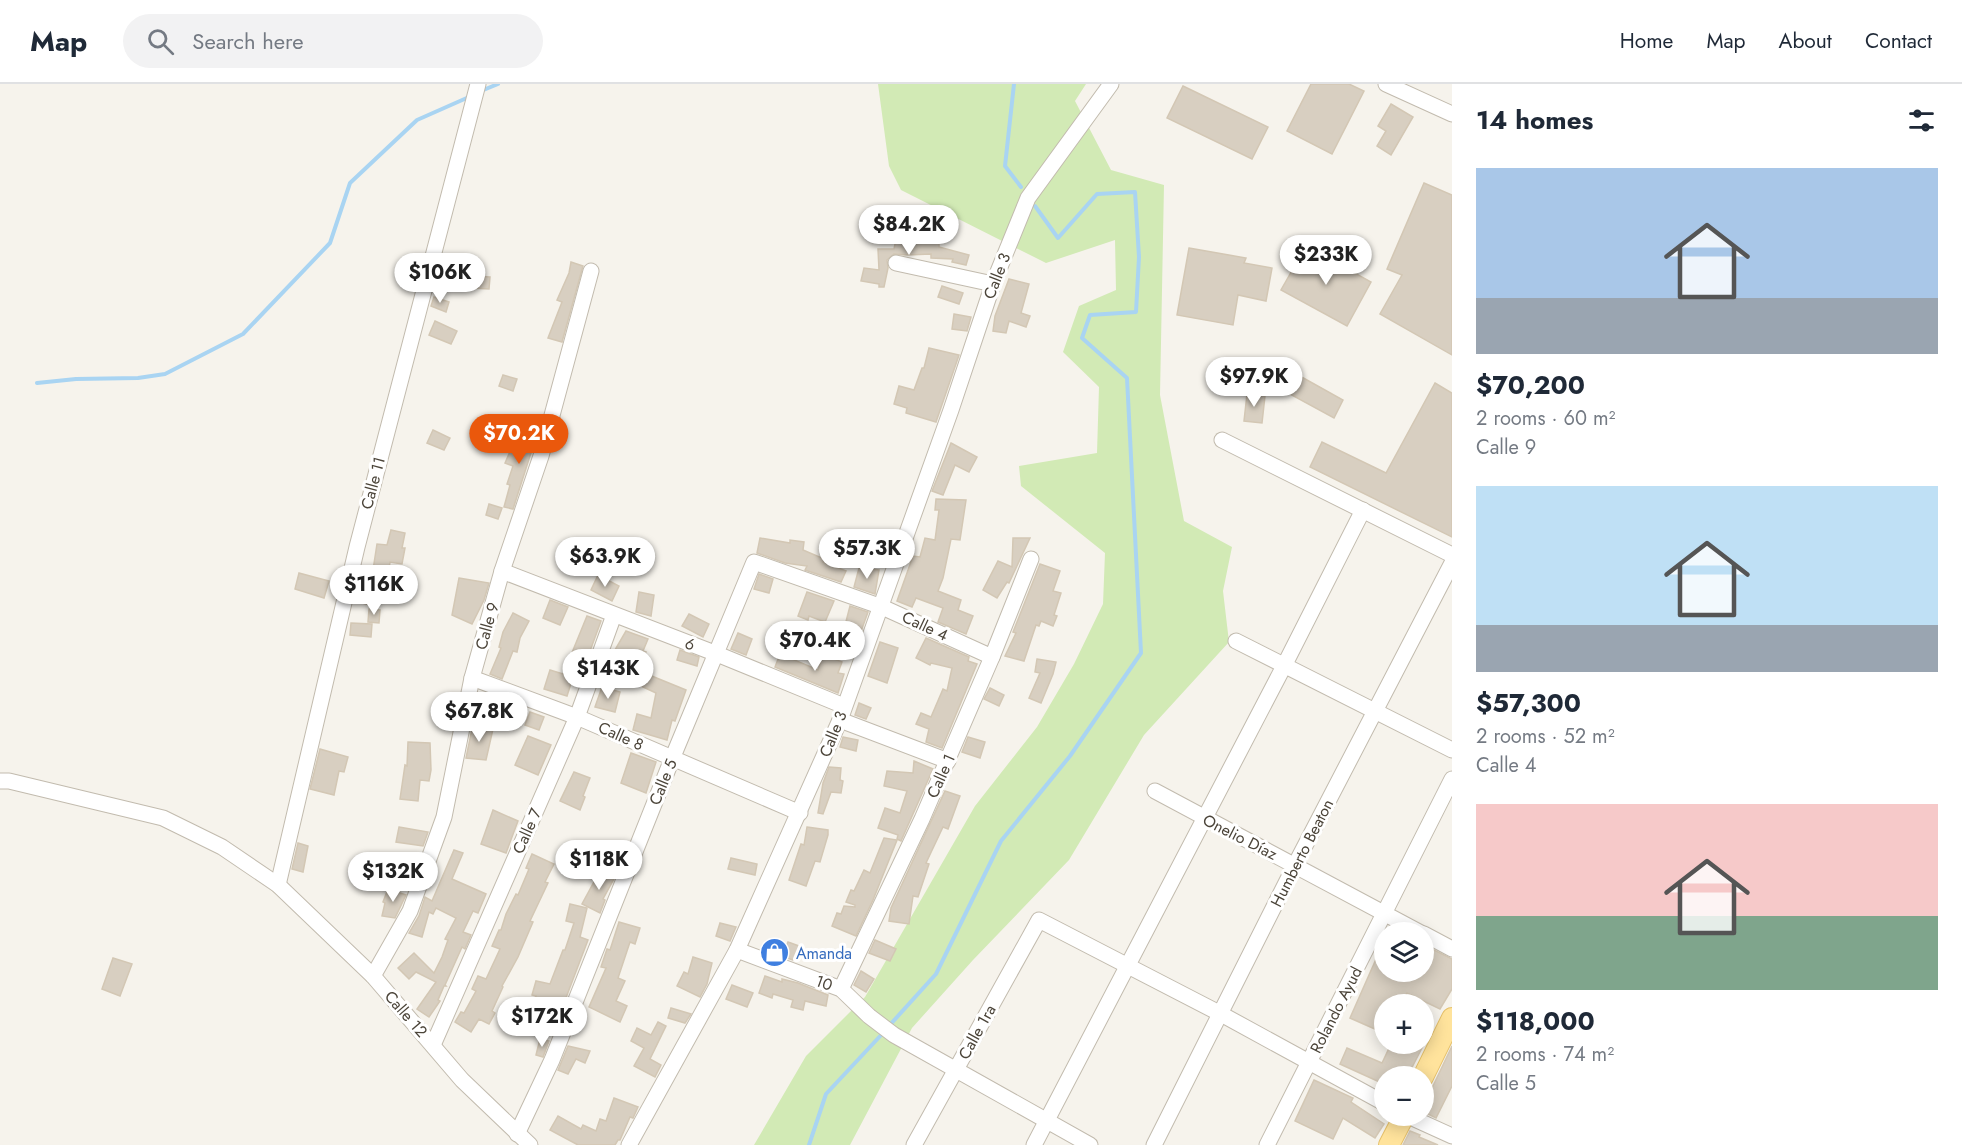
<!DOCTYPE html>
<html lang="en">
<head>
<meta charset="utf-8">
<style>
  :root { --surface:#fff; --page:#f2f2f3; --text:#1f2937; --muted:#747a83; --line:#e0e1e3; --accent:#ea580c }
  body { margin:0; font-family:Jost,sans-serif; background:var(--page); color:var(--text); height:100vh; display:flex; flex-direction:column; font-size:22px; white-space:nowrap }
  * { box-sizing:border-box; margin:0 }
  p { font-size:20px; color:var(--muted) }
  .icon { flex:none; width:33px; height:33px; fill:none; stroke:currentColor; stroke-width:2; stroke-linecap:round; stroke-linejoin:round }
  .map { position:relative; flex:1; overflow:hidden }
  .side { display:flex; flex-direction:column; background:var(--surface); width:510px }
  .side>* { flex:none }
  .controls { position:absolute; left:1374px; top:838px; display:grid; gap:12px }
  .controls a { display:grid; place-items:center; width:60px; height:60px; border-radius:50%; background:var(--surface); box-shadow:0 3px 15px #0003; font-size:30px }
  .price { position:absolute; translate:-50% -51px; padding:0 14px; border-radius:21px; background:#fff; color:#222; font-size:20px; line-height:39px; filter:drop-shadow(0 2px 3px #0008) }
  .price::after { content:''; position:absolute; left:50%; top:36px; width:18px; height:14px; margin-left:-9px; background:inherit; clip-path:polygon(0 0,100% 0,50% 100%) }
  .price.selected { background:var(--accent); color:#fff }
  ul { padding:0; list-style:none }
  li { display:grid; align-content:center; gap:12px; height:318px; padding:0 24px }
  li span { display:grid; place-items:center; height:186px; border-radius:0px; color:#555 }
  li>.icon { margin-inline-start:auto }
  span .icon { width:108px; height:108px; fill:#fffc; stroke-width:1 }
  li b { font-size:26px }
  h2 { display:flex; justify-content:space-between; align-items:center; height:72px; padding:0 24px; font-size:26px }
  header { display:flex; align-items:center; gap:36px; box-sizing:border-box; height:84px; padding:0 30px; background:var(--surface); border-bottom:2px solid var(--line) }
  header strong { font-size:28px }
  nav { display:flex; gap:33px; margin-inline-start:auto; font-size:21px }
  .search { width:420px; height:54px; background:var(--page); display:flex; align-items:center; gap:15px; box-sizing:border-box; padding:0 21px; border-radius:33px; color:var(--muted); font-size:22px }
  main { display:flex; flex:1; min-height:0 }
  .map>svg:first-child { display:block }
  .green { fill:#d2eab5 }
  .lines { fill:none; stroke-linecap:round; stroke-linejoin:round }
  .stream { stroke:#a9d4f2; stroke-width:4 }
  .building { fill:#d8cfc1; stroke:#d3c7b4; stroke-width:1.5 }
  .minor-casing { stroke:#c2bbae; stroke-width:17 }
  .major-casing { stroke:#e6c16a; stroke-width:22 }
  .minor { stroke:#fff; stroke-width:15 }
  .major { stroke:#ffe39c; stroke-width:20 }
  .labels { text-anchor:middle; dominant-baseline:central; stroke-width:6; stroke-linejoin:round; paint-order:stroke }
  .street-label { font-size:16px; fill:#4b4439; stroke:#fff }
  .shop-label { font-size:16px; fill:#366cbe; stroke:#fff; text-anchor:start }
</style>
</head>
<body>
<header>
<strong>Map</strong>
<div class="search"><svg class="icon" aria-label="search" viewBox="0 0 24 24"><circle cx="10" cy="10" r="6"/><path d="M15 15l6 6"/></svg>Search here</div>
<nav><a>Home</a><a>Map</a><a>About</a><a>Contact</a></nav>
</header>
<main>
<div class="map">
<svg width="1452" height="1061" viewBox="0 0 1452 1061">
  <rect width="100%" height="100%" fill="#f6f3ec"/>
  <polygon class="green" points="878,0 1086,0 1075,17 1111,86 1164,101 1160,311 1184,437 1232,463 1223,507 1229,558 1144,651 1069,776 973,876 912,944 850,1061 754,1061 806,972 865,913 975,722 1037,643 1074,580 1103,520 1105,469 1021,402 1019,382 1097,369 1099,303 1063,268 1079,222 1116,206 1115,156 1046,179 901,106 889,82"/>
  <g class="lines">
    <g class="stream">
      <polyline points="1014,0 1005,82 1021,103"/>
      <polyline points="481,7 498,0"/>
      <polyline points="37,299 76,295 138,294 165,290 243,250 330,159 350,99 417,36 469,13"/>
      <polyline points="888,943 936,890 1001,757 1070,672 1141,569 1127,294 1082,254 1090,231 1136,228 1139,173 1135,108 1097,110 1058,154 1035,122"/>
      <polyline points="809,1061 826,1010 883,949"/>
    </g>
  </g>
  <g class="building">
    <polygon points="1311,0 1349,0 1364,7 1332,70 1287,47"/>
    <polygon points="1183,2 1268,43 1252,75 1167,34"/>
    <polygon points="1391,20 1413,33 1391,71 1377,62 1386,47 1378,42"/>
    <polygon points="1424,99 1452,111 1452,271 1380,230 1402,191 1387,185"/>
    <polygon points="899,141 910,143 906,158 939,158 939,163 969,171 966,181 952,178 953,175 931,174 931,170 907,171 894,170 887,176 888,184 884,203 879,203 879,200 861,197 864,184 879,186 878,165 894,165"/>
    <polygon points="1306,162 1371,198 1347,242 1281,206"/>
    <polygon points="1189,164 1246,174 1244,179 1272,184 1266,217 1238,211 1233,241 1177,231"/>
    <polygon points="443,171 458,176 455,186 441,182"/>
    <polygon points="571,178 583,182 562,258 548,254 562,218 557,216 569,189"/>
    <polygon points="472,192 490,193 489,205 471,204"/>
    <polygon points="1009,195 1029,200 1021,229 1030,232 1026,243 1009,237 1006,249 993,247 995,232"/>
    <polygon points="942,202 963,209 959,220 938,213"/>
    <polygon points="434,213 449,218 446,228 431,222"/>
    <polygon points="954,230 971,233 967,247 952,245"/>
    <polygon points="435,237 457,247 451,260 429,251"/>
    <polygon points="929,264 959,271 936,338 906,329 907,324 894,320 899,302 914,306 922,284 924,284"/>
    <polygon points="503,291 517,295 513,307 499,302"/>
    <polygon points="1298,291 1343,316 1334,334 1288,309"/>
    <polygon points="1435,299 1452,309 1452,453 1310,383 1322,358 1386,389"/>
    <polygon points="1247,310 1265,312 1262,339 1244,337"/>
    <polygon points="433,346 450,354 444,366 427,359"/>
    <polygon points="521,346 537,350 513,425 504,423 510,401 507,400 513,382 505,379 511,365 515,366"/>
    <polygon points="951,359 977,373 969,388 955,381 943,411 932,407"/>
    <polygon points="936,415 966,416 960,456 951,455 943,494 938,507 961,516 958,526 973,532 966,550 938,538 943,524 916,514 912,523 897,517 913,472 920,473 925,454 935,456 939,426 935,426"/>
    <polygon points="489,420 502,424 498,435 486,431"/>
    <polygon points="391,446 405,449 402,464 405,464 402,480 390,478 386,506 378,505 374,522 358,518 361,504 364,505 367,485 373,486 377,460 387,461"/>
    <polygon points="760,454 790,459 790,456 804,458 803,466 824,475 823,478 846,487 841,498 805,486 807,482 785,479 757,469"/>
    <polygon points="1013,454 1030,454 1009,499 1007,498 997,514 983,506 998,477 1012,483"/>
    <polygon points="1040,480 1060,487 1053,507 1061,509 1054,531 1057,532 1053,542 1041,537 1039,542 1036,541 1024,577 1005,572 1016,549 1013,548"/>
    <polygon points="859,484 879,486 875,510 854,503"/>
    <polygon points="299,489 329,497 324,514 295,505"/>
    <polygon points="759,490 773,495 769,509 754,505"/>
    <polygon points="598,491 619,502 612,517 591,506"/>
    <polygon points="459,494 489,499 484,516 472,540 452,531"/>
    <polygon points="639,508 654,511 651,532 636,528"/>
    <polygon points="807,508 834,517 825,538 809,532 808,536 798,532"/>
    <polygon points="550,516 568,523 560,541 543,534"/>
    <polygon points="850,522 868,528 855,564 840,561"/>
    <polygon points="369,525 380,526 379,539 368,538"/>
    <polygon points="513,529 529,537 520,554 517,568 513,567 502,595 490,590 501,564 499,563 503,548"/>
    <polygon points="689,530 709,540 703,553 682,542"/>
    <polygon points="587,532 601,537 586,578 571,571"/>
    <polygon points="351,539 372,540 371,553 350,551"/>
    <polygon points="626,547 648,555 643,567 646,568 637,586 686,606 675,637 672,636 667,656 633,646 637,630 651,634 656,609 609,587 615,572 612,571"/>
    <polygon points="738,549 752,555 746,571 731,565"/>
    <polygon points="926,554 969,573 968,577 977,580 942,664 926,658 929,645 916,640 921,629 931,633 943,605 947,607 952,584 931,579 930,581 916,574"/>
    <polygon points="880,558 898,564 887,599 868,592"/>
    <polygon points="680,566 699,573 697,582 677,576"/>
    <polygon points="780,570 818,586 823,571 842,578 838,589 844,590 838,609 775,583"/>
    <polygon points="1037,575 1056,578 1053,590 1041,619 1029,614 1040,589 1035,588"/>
    <polygon points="550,586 573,593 567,612 544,605"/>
    <polygon points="602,603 620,608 615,628 595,623"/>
    <polygon points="990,604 1004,611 999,622 984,615"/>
    <polygon points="859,619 871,624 866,635 855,631"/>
    <polygon points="530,628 544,633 539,646 525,641"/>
    <polygon points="473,640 493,645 486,676 466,674"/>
    <polygon points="528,652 551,661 538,691 515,681"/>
    <polygon points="843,653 858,656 856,667 840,663"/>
    <polygon points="968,653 985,658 980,674 962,668"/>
    <polygon points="408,658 430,659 431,686 429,697 420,696 418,717 400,715 405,681 407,682"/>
    <polygon points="320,665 348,673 344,688 339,687 334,711 310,705"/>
    <polygon points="631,669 656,678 646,709 621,699"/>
    <polygon points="914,677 933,685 901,757 897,755 898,751 878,744 885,724 900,729 907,707 884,702 887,687 913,689"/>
    <polygon points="829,683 841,684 840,696 843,697 841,709 831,708 823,730 818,729 823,699"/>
    <polygon points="574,688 590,694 583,712 585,713 580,726 560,717"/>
    <polygon points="945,707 960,712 948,745 943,743 926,779 929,780 918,813 913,812 909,840 889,837 891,824"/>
    <polygon points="493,726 518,737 506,769 481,760"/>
    <polygon points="399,743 428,748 423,762 396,758"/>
    <polygon points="807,743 828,746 828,751 820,778 815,777 806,802 789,796 801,760 804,761"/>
    <polygon points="884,754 897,756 873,816 856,852 832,842 837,829 841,830 844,822 855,823 855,821 846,818 851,806 854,807 864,786 870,789"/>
    <polygon points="298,759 308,762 303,788 292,785"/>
    <polygon points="454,766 463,769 452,795 486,810 478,829 473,827 463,848 471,851 465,865 462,863 445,901 446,902 444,902 438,916 440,917 429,933 417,925 436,898 416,888 409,895 398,884 414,869 434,889 442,873 448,856 445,855 456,834 436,824 433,830 429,828 422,853 409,849 419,832 425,813 432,817"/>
    <polygon points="532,770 554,780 545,798 548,799 530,837 533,838 518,873 502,902 503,903 492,927 495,929 489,940 479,935 471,948 455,938 461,928 464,929 476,907 472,905 478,892 486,895 500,865 492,862 499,846 501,846 506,830 516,810 518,811 529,785 526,784"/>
    <polygon points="731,774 757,780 755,791 728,785"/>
    <polygon points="601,785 615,793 603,815 605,816 600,829 582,820"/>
    <polygon points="388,805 406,811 395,834 382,832 385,819 383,818"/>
    <polygon points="570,820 587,824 580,853 588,856 556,940 529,929 536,912 532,911 536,897 550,900 563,866 565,866 574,839 566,837"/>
    <polygon points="619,838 640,844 635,860 630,858 618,894 625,897 616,917 627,922 620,938 589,923 606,884 601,883 607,865 610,866"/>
    <polygon points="720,839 736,843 730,857 716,852"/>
    <polygon points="875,856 896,865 890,877 869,869"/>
    <polygon points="1384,857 1384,888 1424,888 1424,861 1452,875 1452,905 1440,925 1407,909 1401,921 1384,921 1384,949 1350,934"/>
    <polygon points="788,858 799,862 793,876 782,872"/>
    <polygon points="693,873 712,879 707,900 700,913 677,902 684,888 688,890"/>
    <polygon points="113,874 132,880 120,912 102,905"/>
    <polygon points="861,887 874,895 866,908 854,901"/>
    <polygon points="765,892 782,898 782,895 798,899 828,911 826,922 805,917 803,926 791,923 793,916 773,910 772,914 759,909"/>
    <polygon points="732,901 753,909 747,923 726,915"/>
    <polygon points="671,924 691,930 685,939 668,934"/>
    <polygon points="658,938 666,942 650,975 661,981 655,993 634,982 644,964 631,957 637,944 651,951"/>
    <polygon points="540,955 549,957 543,973 536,971"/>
    <polygon points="1391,960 1424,960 1407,993 1384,993 1384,1000 1340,980 1347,964 1382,979"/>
    <polygon points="568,962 590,967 585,979 576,975 568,990 558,986"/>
    <polygon points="1452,962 1452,1002 1436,1034 1424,1028 1424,1021"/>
    <polygon points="1314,996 1353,1014 1351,1018 1384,1040 1375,1054 1343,1034 1333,1055 1295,1037"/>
    <polygon points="614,1014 638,1023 633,1034 630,1033 620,1056 618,1056 615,1061 578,1061 550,1046 558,1032 581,1045 583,1041 596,1047 600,1035 606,1037"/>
    <polygon points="1410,1047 1420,1051 1419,1053 1438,1061 1403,1061"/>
  </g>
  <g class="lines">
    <defs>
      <g id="minor">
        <polyline points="1386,0 1452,30"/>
        <polyline points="896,179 993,200"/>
        <polyline points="1222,356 1452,471"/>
        <polyline points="502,487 717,570 844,622"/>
        <polyline points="1236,557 1452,666"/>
        <polyline points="472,594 577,633 800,729"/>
        <polyline points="840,636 948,677"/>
        <polyline points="0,697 9,697 163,734 222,763 278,801 373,892 462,996 530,1061"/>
        <polyline points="1155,707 1421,849"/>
        <polyline points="278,801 357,463 478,0"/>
        <polyline points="1424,850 1452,865"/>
        <polyline points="737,866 841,905 869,932 894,951 1090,1061"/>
        <polyline points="373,892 410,827 444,733 472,594 502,487 541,372 591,187"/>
        <polyline points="841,905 922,735 992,573 1031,475"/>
        <polyline points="433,961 577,633 614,531"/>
        <polyline points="1408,1032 1452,1052"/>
        <polyline points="517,1050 552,976 672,675 754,478 882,523 992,573"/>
        <polyline points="629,1061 737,866 840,636 951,326 993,200 1028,114 1111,0"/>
        <polyline points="914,1061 1039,836 1221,930 1384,1019"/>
        <polyline points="1034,1061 1284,582 1363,426"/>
        <polyline points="1154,1061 1295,781 1452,479"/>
        <polyline points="1267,1061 1452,695"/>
      </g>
      <g id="major">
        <polyline points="1423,993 1452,934"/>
        <polyline points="1389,1061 1404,1032"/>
      </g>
    </defs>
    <use href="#minor" class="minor-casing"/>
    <use href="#major" class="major-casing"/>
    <use href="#minor" class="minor"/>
    <use href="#major" class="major"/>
  </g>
  <defs>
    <symbol id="shop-disc" viewBox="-11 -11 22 22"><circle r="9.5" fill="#3f7fe0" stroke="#fff"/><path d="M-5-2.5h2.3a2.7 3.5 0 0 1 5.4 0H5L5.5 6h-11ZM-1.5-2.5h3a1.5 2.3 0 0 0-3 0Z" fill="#fff"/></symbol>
  </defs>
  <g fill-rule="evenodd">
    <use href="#shop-disc" x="758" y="852" width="33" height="33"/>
  </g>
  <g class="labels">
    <g class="street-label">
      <text transform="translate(997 192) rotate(-69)">Calle 3</text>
      <text transform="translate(373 399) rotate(-75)">Calle 11</text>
      <text transform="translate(487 542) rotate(-74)">Calle 9</text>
      <text transform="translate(925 542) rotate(25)">Calle 4</text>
      <text transform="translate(690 560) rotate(21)">6</text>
      <text transform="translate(833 650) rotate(-68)">Calle 3</text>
      <text transform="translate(621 652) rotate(24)">Calle 8</text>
      <text transform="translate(941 692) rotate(-66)">Calle 1</text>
      <text transform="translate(663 698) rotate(-68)">Calle 5</text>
      <text transform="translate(527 747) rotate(-66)">Calle 7</text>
      <text transform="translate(1240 753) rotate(27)">Onelio Díaz</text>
      <text transform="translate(1302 769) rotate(-63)">Humberto Beaton</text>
      <text transform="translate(824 899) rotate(20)">10</text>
      <text transform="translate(1336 926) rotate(-63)">Rolando Ayud</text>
      <text transform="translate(406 930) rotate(49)">Calle 12</text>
      <text transform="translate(977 948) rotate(-61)">Calle 1ra</text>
    </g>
    <g class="shop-label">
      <text x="796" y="869">Amanda</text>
    </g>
  </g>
</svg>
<div class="controls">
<a><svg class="icon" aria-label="layers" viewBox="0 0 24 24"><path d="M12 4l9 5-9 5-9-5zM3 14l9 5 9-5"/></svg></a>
<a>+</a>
<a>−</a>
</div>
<b class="price" style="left:909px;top:172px">$84.2K</b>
<b class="price" style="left:1326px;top:202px">$233K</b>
<b class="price" style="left:440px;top:220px">$106K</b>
<b class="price" style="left:1254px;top:324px">$97.9K</b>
<b class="price selected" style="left:519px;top:381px">$70.2K</b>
<b class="price" style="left:867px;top:496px">$57.3K</b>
<b class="price" style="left:605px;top:504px">$63.9K</b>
<b class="price" style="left:374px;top:532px">$116K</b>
<b class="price" style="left:815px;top:588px">$70.4K</b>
<b class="price" style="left:608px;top:616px">$143K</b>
<b class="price" style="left:479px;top:659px">$67.8K</b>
<b class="price" style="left:599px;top:807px">$118K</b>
<b class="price" style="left:393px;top:819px">$132K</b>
<b class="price" style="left:542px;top:964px">$172K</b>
</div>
<section class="side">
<h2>14 homes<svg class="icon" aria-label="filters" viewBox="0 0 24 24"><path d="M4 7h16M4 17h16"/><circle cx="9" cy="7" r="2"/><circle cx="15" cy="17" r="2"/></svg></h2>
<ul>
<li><span style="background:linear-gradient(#a9c7e8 70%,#9aa5b1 0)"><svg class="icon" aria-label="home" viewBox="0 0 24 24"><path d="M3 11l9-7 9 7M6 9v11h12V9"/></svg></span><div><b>$70,200</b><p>2 rooms · 60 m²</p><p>Calle 9</p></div></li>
<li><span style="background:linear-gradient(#bfe0f5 75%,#9aa5b1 0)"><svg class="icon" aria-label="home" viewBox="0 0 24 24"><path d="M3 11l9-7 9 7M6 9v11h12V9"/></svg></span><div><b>$57,300</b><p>2 rooms · 52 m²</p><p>Calle 4</p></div></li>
<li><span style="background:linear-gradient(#f6c9c9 60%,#7fa58c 0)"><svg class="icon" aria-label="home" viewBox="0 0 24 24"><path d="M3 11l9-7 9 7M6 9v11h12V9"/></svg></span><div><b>$118,000</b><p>2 rooms · 74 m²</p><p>Calle 5</p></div></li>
</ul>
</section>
</main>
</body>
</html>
